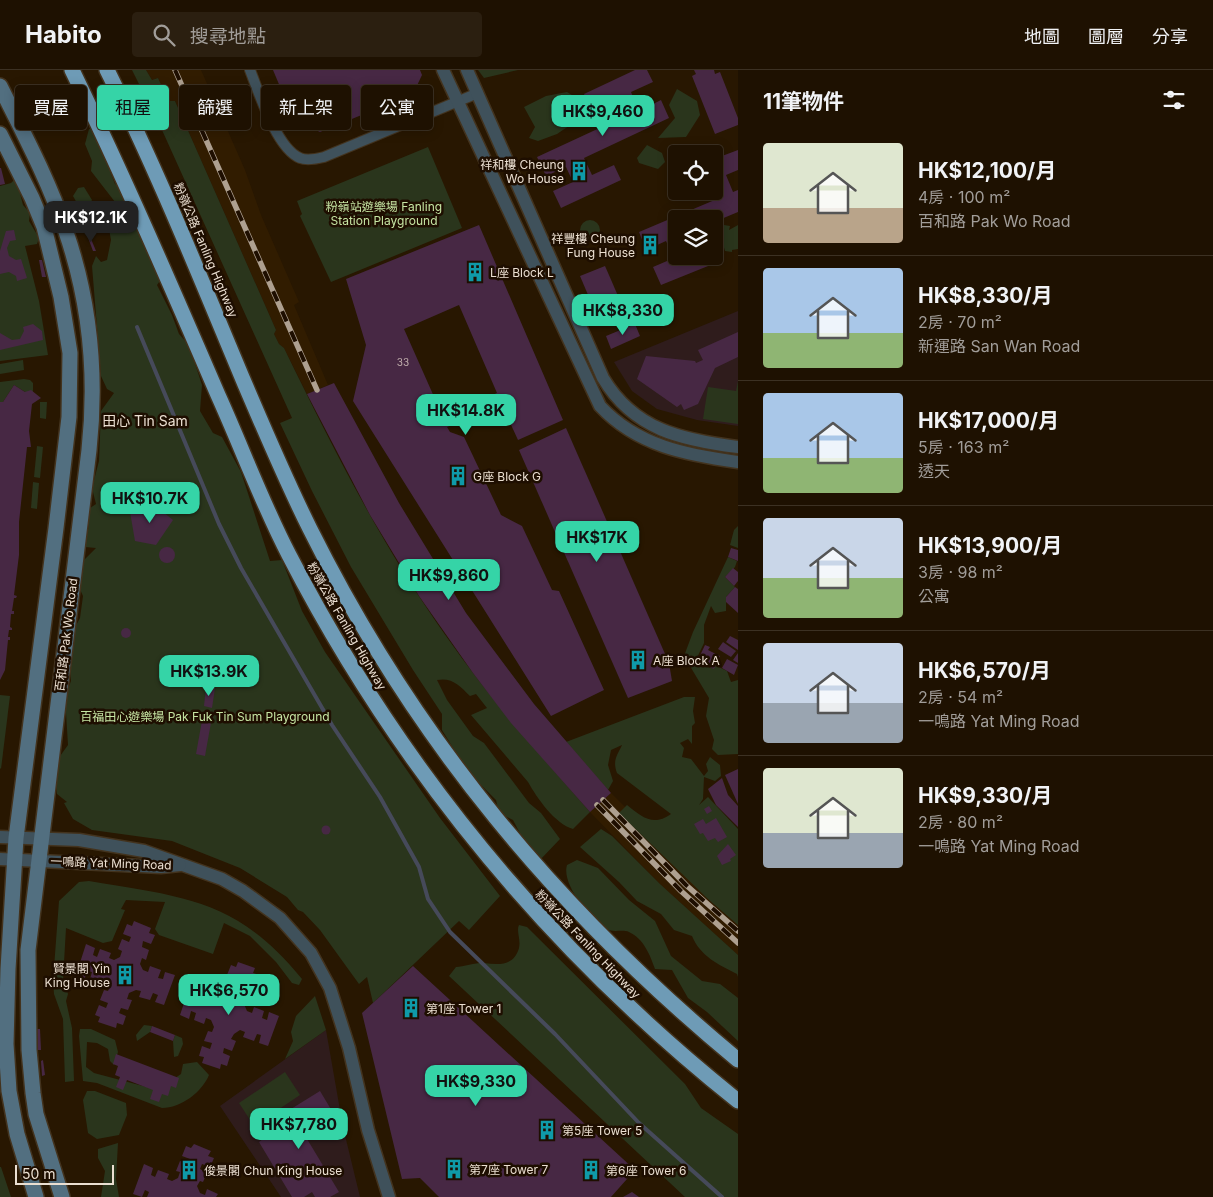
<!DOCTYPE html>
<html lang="zh-TW">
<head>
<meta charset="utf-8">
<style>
  :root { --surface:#1e1101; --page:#2b1f10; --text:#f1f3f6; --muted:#a19d99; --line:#3c3123; --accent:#35d4a7 }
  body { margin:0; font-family:Inter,"Noto Sans TC",sans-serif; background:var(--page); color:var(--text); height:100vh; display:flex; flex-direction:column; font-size:19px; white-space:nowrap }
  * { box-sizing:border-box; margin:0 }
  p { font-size:16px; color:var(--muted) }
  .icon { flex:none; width:28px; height:28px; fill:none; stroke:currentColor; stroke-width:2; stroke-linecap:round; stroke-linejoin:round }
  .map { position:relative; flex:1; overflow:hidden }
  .panel { display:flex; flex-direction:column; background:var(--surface); width:475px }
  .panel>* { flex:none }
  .banner { position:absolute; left:15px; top:15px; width:475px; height:45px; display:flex; gap:10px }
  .fabs { position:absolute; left:668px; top:75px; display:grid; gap:10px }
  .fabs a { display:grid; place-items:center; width:55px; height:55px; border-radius:5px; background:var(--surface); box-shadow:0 2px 12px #0003,0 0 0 1px var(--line); font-size:25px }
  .scale { position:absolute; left:15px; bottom:12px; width:99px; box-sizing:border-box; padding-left:5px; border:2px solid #ebdfd1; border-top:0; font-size:14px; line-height:18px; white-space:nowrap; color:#ebdfd1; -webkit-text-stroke:4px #1e0e00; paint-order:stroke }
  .price { position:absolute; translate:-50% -42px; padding:0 11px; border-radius:10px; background:var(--accent); color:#111; font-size:16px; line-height:32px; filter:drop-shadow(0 1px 2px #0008) }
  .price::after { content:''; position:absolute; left:50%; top:30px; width:15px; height:11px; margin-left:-8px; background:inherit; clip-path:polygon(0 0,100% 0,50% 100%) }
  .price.current { background:#222; color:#fff }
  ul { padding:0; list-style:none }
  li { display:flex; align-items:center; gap:15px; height:125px; padding:0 25px }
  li+li { border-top:1px solid var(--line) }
  li span { display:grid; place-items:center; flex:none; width:140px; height:100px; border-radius:5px; color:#555 }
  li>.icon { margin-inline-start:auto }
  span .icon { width:60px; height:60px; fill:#fffc; stroke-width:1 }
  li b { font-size:21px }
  h2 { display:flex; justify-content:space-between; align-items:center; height:60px; padding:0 25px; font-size:21px }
  .tag { padding:0 18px; border-radius:5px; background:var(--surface); box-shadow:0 2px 12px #0003,0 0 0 1px var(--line); font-size:18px; line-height:45px }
  .tag.current { background:var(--accent); color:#111 }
  header { display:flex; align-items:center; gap:30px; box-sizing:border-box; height:70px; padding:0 25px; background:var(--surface); border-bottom:1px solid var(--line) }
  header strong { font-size:24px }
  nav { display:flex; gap:28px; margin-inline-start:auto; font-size:18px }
  .search { width:350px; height:45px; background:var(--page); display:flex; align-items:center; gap:12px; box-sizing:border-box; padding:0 18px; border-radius:5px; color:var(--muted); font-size:19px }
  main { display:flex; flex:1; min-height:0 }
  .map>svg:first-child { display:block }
  .built { fill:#311c00 }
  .education { fill:#2f1c1c }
  .green { fill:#2a351c }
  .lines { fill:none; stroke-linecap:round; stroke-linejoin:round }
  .stream { stroke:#464a5a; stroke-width:4 }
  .building { fill:#472844; fill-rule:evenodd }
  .minor-casing { stroke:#43331e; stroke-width:12 }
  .tertiary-casing { stroke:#43331e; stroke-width:15 }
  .secondary-casing { stroke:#43331e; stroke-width:18 }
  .motorway-casing { stroke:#43331e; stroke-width:18 }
  .minor { stroke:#3f515b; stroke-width:10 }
  .tertiary { stroke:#3f515b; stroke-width:12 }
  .secondary { stroke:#526f80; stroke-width:15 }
  .motorway { stroke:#6e9bb6; stroke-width:15 }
  .rail-casing { stroke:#aea090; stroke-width:5.5 }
  .rail { stroke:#1e0e00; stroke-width:4; stroke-dasharray:11; stroke-linecap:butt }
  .labels { text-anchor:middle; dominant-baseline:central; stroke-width:5; stroke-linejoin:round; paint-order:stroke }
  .number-label { font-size:10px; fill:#c2b1ae }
  .poi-label { font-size:12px; fill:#ebdfd1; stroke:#1e0e00; text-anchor:start }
  .park-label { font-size:12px; fill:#c5e4a2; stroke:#1e0e00 }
  .street-label { font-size:12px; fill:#ebdfd1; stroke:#1e0e00 }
  .neighbourhood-label { font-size:14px; fill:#ebdfd1; stroke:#1e0e00 }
</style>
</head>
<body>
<header>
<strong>Habito</strong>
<div class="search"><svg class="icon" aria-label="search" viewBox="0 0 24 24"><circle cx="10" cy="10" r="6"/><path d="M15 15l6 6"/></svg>搜尋地點</div>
<nav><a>地圖</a><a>圖層</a><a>分享</a></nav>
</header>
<main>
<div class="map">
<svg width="738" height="1127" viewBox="0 0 738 1127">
  <rect width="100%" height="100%" fill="#281701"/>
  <g class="built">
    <polygon points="146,0 201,0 245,100 261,145 299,232 294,235 328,315 307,324 284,278 279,274 274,264 276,260 175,31 169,32 158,8 152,10"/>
    <polygon points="611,723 658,770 738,843 738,885 660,814 590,742"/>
  </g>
  <g class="education">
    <polygon points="738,241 738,356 697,350 657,339 632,321 614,292"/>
    <polygon points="326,960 343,1057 360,1127 281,1127 220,1036"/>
  </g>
  <g class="green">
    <path d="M132 0H146L152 10 158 8 169 31H175L276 260 274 264 279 274 284 278C332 377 382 476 446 566 489 628 540 685 590 742L573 759C555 754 537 728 528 712L471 645 487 638 476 624 470 626C460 616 452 607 437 610L447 630 473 666 484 673 529 733 541 743 560 769 540 790 524 771 513 750 499 743 496 730 468 702 442 660V644L413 600 351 497 312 421 280 353 292 348 162 60Z"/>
    <polygon points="478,0 518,0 484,8"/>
    <polygon points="677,19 697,31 700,45 686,67 658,68 675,48 669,35"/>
    <polygon points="567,22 583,32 582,47 557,64 538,71 529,68 535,57 524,37 546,26"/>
    <polygon points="89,59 98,61 109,89 110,101 115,114 122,118 162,208 157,215 172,245 179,264 189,275 202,315 200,341 213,363 222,367 241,402 270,491 282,490 302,541 325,582 440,748 500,826 469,860 459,851 373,933 367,907 359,914 320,860 303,842 298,840 287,827 240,798 172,771 92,760 73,749 64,733 67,732 57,724 55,693 68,675 65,627 71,611 69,585 73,561 80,548 83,526 79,517 81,493 96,478 85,477 89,454 87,440 96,434 92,418 99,391 101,341 114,323 107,319 101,306 92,196 96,186 101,192 107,190 111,170 107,148 115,132 91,101 92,91 85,74"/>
    <polygon points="647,75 662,83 665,92 658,99 639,93 637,88"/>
    <polygon points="428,77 462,158 331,212 300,146 302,144 297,131"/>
    <polygon points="16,108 23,135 30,143 29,151 39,168 37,174 25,176 39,231 48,285 0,291 0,116 11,113"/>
    <polygon points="84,117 92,130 83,144 73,126 78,118"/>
    <circle cx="590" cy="160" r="10"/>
    <polygon points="724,155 730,156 729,160 738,155 738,179 732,180 732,182 725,181 719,160"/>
    <polygon points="23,290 24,300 0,304 0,294"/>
    <polygon points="24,309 30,310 33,313 33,327 14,315 3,332 0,332 0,312"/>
    <polygon points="738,311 738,354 703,349 708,317 736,321"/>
    <polygon points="40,332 47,332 46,349 40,348"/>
    <polygon points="37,376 43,377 40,408 34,407"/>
    <polygon points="33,412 39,413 37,439 31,438"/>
    <polygon points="738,456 738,478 730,475 734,460"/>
    <polygon points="728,487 737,491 735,497 725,507 735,517 726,527 726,541 715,543 711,536 704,555 704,573 694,594 699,596 701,593 710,598 717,596 727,601 731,612 738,610 738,684 718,685 712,679 714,670 706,646 709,628 684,586 693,562"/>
    <polygon points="0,625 10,626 1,699 0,698"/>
    <path d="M684 627H695L693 641 695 653 692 656V674L688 669 680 673 684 678 682 687 691 689 704 706 708 701 706 694 710 687 720 695 721 706 715 711 704 707 703 729 699 735 708 727 738 759V855L708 829 619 743 627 735C642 747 653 757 671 744L617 703C612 690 618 684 622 675L611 680 608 695 613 711 608 720 566 672Z"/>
    <path d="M601 759 612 766 660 814 738 885V907L737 904C719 895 700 886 692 866L674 860 661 844 637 831 619 812 580 777Z"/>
    <path d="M577 790 598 798 629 830 655 851 671 886 702 911 720 914 738 928V971L707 942 688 928 672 900 655 899C650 885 644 869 629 862 623 859 613 863 607 859 590 849 561 814 567 795Z"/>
    <path d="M89 811C184 827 237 829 302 909L299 915 292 913 276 892 250 866 224 853 213 884 159 865 155 859 165 832 126 830 121 839 125 840 112 871 103 873 66 858 63 910 68 924 66 931 72 958 74 1011 65 1012 63 949 54 924 53 911 59 831 79 812Z"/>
    <path d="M519 855 527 857 685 1014 701 1038 738 1064V1127H685L449 906 456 897C464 897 478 892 484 893 499 895 514 896 519 878 521 869 516 861 519 855Z"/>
    <polygon points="315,926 326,960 285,989 293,971 291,962 296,946"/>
    <polygon points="144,955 152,956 150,962 137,971 136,965"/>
    <path d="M80 959H91L115 970 118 982 114 995 110 991 108 979 97 973 87 972 86 997 94 1003 158 1020 181 1004 183 994 197 992 209 1005C202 1022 181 1038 162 1038L97 1013 83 1011 79 966Z"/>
    <polygon points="175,965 182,968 183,974 178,986 174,987 173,971"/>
    <polygon points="285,1002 300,1025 254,1056 239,1033"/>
    <polygon points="87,1021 95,1021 126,1033 127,1045 119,1065 97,1069 88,1063 83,1030"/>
    <polygon points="118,1073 116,1109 119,1127 101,1127 105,1101 98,1088 98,1079"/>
    <polygon points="0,1097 1,1097 11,1127 0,1127"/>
  </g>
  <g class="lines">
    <polyline class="stream" points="137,257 219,454 241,498 332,655 380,727 419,797 428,829 450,862 555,964 639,1053 722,1127"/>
  </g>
  <g class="building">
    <polygon points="273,0 420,0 422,5 413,24 320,62 294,50"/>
    <polygon points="635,0 647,0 653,12 631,22 639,41 661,30 669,48 584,88 592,105 614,95 621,110 561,138 553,121 573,112 566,97 546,106 537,87 619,49 611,32 591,41 584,24"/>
    <polygon points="694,0 714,0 715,4 720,2 738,48 738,55 715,64 692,6 696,4"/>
    <polygon points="738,80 738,100 726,105 733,122 738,120 738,142 714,152 714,149 676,149 676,186 714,186 714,181 718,192 661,215 653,197 674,188 666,171 646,180 639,162 717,129 713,121 714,89"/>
    <polygon points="0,98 1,98 5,114 0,115"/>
    <polygon points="82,144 88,161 85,162 79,145"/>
    <path d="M479 155 563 350 518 370 501 333 447 357 450 362 464 367 501 445 522 456 552 520 559 521 604 620 551 646 353 331 366 275 346 209ZM459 235 497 323 443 347 404 259Z"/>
    <polygon points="14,160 16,170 10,171 7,178 9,186 16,190 21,189 27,208 17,211 16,206 9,202 0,204 0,181 6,161"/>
    <polygon points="89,164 96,181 93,181 87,165"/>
    <polygon points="39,190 42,190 46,207 42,207"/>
    <polygon points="605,196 622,235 597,246 580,206"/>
    <polygon points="33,254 42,261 43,270 0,280 0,263 12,270 20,269 24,261 23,257"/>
    <polygon points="635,254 640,266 611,279 606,266"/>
    <polygon points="738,262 738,287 715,298 698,334 684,340 681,334 677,337 637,309 646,286 695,291 696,293 703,290 698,280"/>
    <polygon points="334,313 399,433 466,543 534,634 611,723 590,742 511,653 473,603 419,526 370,445 307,324"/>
    <polygon points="14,315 25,322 31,320 41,328 32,334 29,361 31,377 27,377 19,452 19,485 14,525 17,526 16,528 14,528 12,541 14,541 14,544 11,544 10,557 12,558 12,560 9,560 8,567 10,567 10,570 8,570 5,600 0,610 0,332 3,332"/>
    <polygon points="566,358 669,593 672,611 628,628 519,380"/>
    <polygon points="153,434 173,450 156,475 135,471 130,442"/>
    <circle cx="167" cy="485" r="8"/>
    <polygon points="731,478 738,480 738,491 728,487"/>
    <polygon points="733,498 738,502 738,511 734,516 725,507"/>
    <polygon points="735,517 738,519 738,543 726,532 726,527"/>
    <circle cx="126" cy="563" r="5"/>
    <polygon points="730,566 738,570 738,580 726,572"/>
    <polygon points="723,572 736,581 731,587 718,579"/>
    <polygon points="705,575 710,577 708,580 720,586 714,599 701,593 699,596 696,594"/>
    <polygon points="738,583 738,593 733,590"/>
    <polygon points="727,589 738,595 734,605 722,598"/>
    <polygon points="206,617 215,618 212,638 204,636"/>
    <polygon points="203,645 212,647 205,686 196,684"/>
    <polygon points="738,699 738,734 725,705"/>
    <polygon points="722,708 728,725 738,736 738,757 716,735 708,719"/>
    <polygon points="709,736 712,741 707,744 704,739"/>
    <polygon points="716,748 727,767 718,772 715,768 708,771 703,763 700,764 694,754 703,749 706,754"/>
    <circle cx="326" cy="760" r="4.5"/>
    <polygon points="728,774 736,785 730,789 731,791 722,795 717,786"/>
    <polygon points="134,851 151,858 149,863 155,865 151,874 143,871 142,877 149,880 146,890 142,888 140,894 143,900 148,902 150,896 161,900 158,908 163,909 165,902 175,905 164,935 155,932 158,925 153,923 150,930 139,927 141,921 136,920 129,923 127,929 132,930 128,940 121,938 119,943 126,946 123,955 117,953 116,958 98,952 100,947 95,945 99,935 106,938 108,933 100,930 104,920 108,921 110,916 107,910 102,908 100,913 90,909 92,902 87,901 85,908 76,905 86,874 95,878 93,885 97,887 100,879 111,883 109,888 114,890 120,887 122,881 118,879 122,869 129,872 131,867 123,864 127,854 132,856"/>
    <polygon points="238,892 255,898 253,903 259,905 255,915 247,912 246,917 253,920 250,930 246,929 244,934 247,941 252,943 254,937 264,941 262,948 267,950 269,942 279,946 268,976 259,973 261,965 257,964 254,971 243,967 245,962 240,960 234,964 231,969 236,971 232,981 224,978 223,983 230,986 227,996 221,994 220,999 202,993 204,987 199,986 202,976 210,979 212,973 204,971 208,961 212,962 214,957 211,950 206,948 204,954 194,950 196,943 191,941 189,949 180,945 190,915 199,918 197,926 201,928 204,920 215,924 213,928 218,930 224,928 226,921 222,920 226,910 233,913 235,908 227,905 231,895 236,897"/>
    <polygon points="413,896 635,1100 611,1127 439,1127 420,1108 402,1109 362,943"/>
    <polygon points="152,956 175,965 173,971 150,962"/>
    <polygon points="37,959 40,959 41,980 38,980"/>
    <polygon points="116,984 179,1008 176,1018 171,1016 168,1026 162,1024 159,1032 150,1029 153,1020 127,1010 123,1020 116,1017 120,1007 115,1005 118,996 113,994"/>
    <polygon points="43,990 45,1005 42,1006 41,991"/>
    <polygon points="320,1021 332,1041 292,1064 295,1069 304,1064 339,1122 330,1127 315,1127 312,1122 304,1127 292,1127 259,1072 267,1066 262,1057"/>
    <polygon points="194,1074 211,1081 208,1086 214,1088 210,1097 202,1094 200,1099 207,1103 203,1112 200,1111 197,1116 200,1123 205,1125 207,1119 218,1124 216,1127 147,1127 149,1122 145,1120 142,1127 133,1124 144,1094 153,1098 151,1105 155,1107 158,1100 169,1104 167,1109 172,1111 178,1108 180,1102 176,1101 180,1091 188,1094 190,1089 182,1086 186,1076 191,1078"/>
    <polygon points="632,1122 639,1127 623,1127"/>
  </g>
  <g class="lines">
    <defs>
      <path id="minor" d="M250 0C259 23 277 79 300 88 307 91 316 89 324 87L478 23"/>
      <g id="tertiary">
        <path d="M443 0 600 336C637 376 687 385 738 392"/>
        <path d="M467 0 603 308C634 360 682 370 738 377"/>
        <polyline points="0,767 79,770 144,781 222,809 243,821 280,848 311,883 330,918 349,978 368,1060 389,1127"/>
        <polyline points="0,789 161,797 180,795"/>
      </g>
      <g id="secondary">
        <path d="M0 16C24 64 49 111 66 162 90 232 97 306 89 380L28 880 29 980 33 1023 36 1044 62 1127"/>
        <polyline points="0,64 32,128 44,157 61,227 70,283 69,347 56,458 16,768 8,899 6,974 9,1021 17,1064 36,1127"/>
      </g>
      <g id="motorway">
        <path d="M72 0C124 107 171 216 218 325 242 378 262 433 289 485 400 700 549 880 738 1031"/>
        <path d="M107 0C158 102 200 207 244 312 265 361 286 411 310 459 415 670 557 840 738 990"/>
      </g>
    </defs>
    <use href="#minor" class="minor-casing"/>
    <use href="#tertiary" class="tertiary-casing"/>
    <use href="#secondary" class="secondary-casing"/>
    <use href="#motorway" class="motorway-casing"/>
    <use href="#minor" class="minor"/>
    <use href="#tertiary" class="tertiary"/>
    <use href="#secondary" class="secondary"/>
    <use href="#motorway" class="motorway"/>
    <defs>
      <g id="rail">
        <polyline points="175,0 317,320"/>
        <polyline points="603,730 686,815 738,861"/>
        <polyline points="597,735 681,821 738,873"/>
      </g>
    </defs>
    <use href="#rail" class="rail-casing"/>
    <use href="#rail" class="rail"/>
  </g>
  <defs>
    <symbol id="building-bare" viewBox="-9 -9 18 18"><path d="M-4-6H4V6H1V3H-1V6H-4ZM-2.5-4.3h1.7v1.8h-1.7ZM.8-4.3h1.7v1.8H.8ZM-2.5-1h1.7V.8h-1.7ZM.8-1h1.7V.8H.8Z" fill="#0f9aa8" stroke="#1e0e00" stroke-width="2.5" paint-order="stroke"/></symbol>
  </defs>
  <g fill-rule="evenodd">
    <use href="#building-bare" x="565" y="87" width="28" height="28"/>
    <use href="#building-bare" x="636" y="161" width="28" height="28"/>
    <use href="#building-bare" x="461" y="188" width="28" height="28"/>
    <use href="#building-bare" x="444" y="392" width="28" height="28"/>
    <use href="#building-bare" x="624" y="576" width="28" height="28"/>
    <use href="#building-bare" x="111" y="891" width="28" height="28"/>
    <use href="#building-bare" x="397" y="924" width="28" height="28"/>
    <use href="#building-bare" x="533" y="1046" width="28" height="28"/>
    <use href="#building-bare" x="440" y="1085" width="28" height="28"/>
    <use href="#building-bare" x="175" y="1086" width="28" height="28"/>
    <use href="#building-bare" x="577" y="1086" width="28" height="28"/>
  </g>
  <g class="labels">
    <g class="number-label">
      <text x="403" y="292">33</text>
    </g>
    <g class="poi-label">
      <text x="564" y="94" text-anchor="end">祥和樓 Cheung<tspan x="564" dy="14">Wo House</tspan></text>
      <text x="635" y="168" text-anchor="end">祥豐樓 Cheung<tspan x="635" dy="14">Fung House</tspan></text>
      <text x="490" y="202">L座 Block L</text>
      <text x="473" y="406">G座 Block G</text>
      <text x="653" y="590">A座 Block A</text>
      <text x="110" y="898" text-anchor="end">賢景閣 Yin<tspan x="110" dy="14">King House</tspan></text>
      <text x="426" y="938">第1座 Tower 1</text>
      <text x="562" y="1060">第5座 Tower 5</text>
      <text x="469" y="1099">第7座 Tower 7</text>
      <text x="204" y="1100">俊景閣 Chun King House</text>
      <text x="606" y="1100">第6座 Tower 6</text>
    </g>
    <g class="park-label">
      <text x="384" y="136">粉嶺站遊樂場 Fanling<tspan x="384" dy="14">Station Playground</tspan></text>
      <text x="205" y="646">百福田心遊樂場 Pak Fuk Tin Sum Playground</text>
    </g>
    <g class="street-label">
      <text transform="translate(206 180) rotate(67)">粉嶺公路 Fanling Highway</text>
      <text transform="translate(347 556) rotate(60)">粉嶺公路 Fanling Highway</text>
      <text transform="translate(66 565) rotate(-83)">百和路 Pak Wo Road</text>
      <text transform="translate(111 793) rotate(2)">一鳴路 Yat Ming Road</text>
      <text transform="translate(588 874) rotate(46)">粉嶺公路 Fanling Highway</text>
    </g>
    <g class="neighbourhood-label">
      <text x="145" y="350">田心 Tin Sam</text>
    </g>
  </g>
</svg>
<div class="fabs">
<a><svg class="icon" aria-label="locate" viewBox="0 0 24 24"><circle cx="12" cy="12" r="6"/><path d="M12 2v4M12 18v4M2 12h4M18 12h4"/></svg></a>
<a><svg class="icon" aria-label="layers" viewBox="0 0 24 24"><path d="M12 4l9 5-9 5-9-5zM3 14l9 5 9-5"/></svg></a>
</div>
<div class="scale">50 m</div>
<b class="price" style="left:603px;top:67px">HK$9,460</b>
<b class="price current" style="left:91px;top:173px">HK$12.1K</b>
<b class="price" style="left:623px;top:266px">HK$8,330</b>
<b class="price" style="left:466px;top:366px">HK$14.8K</b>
<b class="price" style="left:150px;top:454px">HK$10.7K</b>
<b class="price" style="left:597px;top:493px">HK$17K</b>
<b class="price" style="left:449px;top:531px">HK$9,860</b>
<b class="price" style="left:209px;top:627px">HK$13.9K</b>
<b class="price" style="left:229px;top:946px">HK$6,570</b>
<b class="price" style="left:476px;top:1037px">HK$9,330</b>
<b class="price" style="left:299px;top:1080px">HK$7,780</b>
<div class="banner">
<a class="tag">買屋</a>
<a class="tag current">租屋</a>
<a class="tag">篩選</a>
<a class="tag">新上架</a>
<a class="tag">公寓</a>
</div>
</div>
<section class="panel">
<h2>11筆物件<svg class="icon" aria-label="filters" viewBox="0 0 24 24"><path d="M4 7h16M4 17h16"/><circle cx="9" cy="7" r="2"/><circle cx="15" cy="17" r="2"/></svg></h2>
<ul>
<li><span style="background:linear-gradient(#dfe7d0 65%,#b9a48a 0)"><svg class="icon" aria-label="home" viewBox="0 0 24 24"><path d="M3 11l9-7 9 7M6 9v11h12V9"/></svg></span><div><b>HK$12,100/月</b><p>4房 · 100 m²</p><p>百和路 Pak Wo Road</p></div></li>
<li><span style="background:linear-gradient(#a9c7e8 65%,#8fb573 0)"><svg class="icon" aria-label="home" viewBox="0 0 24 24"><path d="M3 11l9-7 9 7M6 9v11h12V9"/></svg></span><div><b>HK$8,330/月</b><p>2房 · 70 m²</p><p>新運路 San Wan Road</p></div></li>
<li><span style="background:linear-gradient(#a9c7e8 65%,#8fb573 0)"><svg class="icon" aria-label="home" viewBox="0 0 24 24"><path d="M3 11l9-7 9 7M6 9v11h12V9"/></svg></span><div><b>HK$17,000/月</b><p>5房 · 163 m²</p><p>透天</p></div></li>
<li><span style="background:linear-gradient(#c9d6e8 60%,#8fb573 0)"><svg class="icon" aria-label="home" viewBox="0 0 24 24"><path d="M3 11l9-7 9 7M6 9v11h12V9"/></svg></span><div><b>HK$13,900/月</b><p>3房 · 98 m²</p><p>公寓</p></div></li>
<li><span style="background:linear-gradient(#c9d6e8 60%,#9aa5b1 0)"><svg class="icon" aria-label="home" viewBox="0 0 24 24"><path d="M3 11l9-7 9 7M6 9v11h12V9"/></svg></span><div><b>HK$6,570/月</b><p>2房 · 54 m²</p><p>一鳴路 Yat Ming Road</p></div></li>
<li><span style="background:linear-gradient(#dfe7d0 65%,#9aa5b1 0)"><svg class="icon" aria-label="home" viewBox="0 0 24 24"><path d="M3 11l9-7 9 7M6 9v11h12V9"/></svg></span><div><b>HK$9,330/月</b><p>2房 · 80 m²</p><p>一鳴路 Yat Ming Road</p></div></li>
</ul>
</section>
</main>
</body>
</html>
